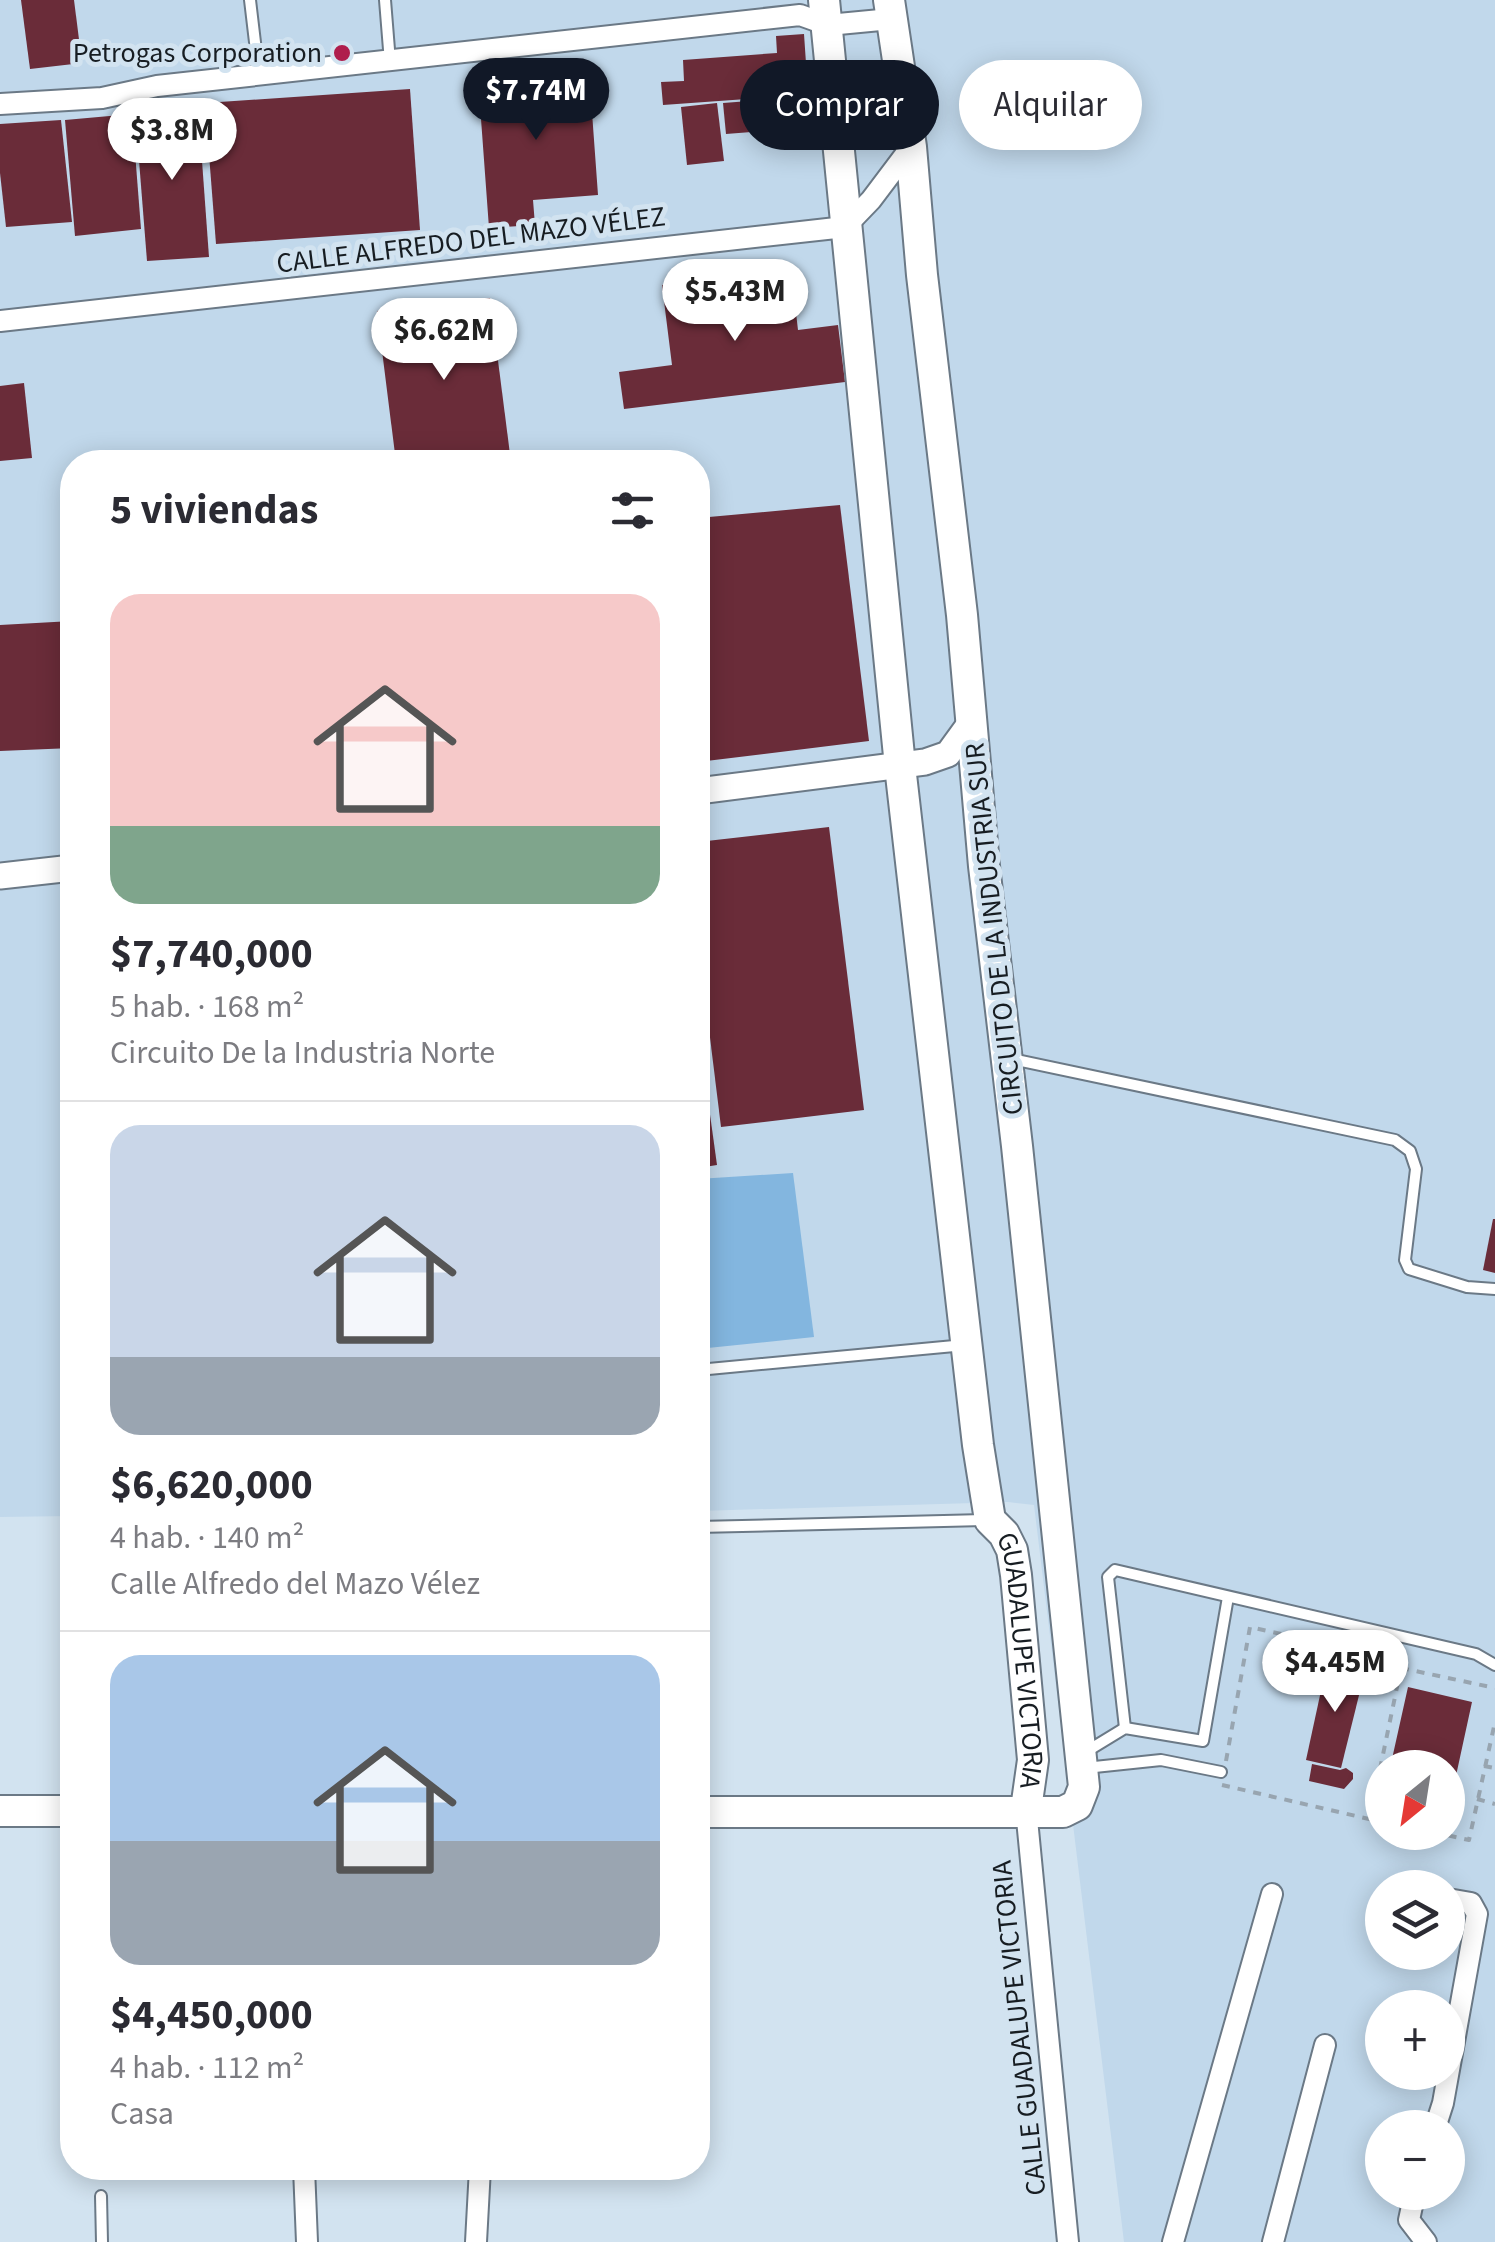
<!DOCTYPE html>
<html lang="es">
<head>
<meta charset="utf-8">
<style>
  :root { --surface:#fff; --page:#f7f7f7; --text:#2b2b33; --muted:#7c7c81; --line:#e1e1e2; --accent:#111827 }
  body { margin:0; font-family:"Source Sans 3",sans-serif; background:var(--page); color:var(--text); height:100vh; display:flex; flex-direction:column; font-size:38px; white-space:nowrap }
  * { box-sizing:border-box; margin:0 }
  p { font-size:32px; color:var(--muted) }
  .icon { flex:none; width:55px; height:55px; fill:none; stroke:currentColor; stroke-width:2; stroke-linecap:round; stroke-linejoin:round }
  .map { position:relative; flex:1; overflow:hidden }
  .panel { position:absolute; left:60px; top:450px; width:650px; height:1730px; display:flex; flex-direction:column; background:var(--surface); border-radius:40px; box-shadow:0 5px 25px #0003 }
  .panel>* { flex:none }
  .guide { position:absolute; left:740px; top:60px; width:605px; height:90px; display:flex; gap:20px }
  .needle { width:65px; rotate:210deg }
  .fabs { position:absolute; left:1365px; top:1750px; display:grid; gap:20px }
  .fabs a { display:grid; place-items:center; width:100px; height:100px; border-radius:50%; background:var(--surface); box-shadow:0 5px 25px #0003; font-size:50px }
  .price { position:absolute; translate:-50% -85px; padding:0 22px; border-radius:35px; background:#fff; color:#222; font-size:32px; line-height:65px; filter:drop-shadow(0 2px 5px #0008) }
  .price::after { content:''; position:absolute; left:50%; top:60px; width:30px; height:22px; margin-left:-15px; background:inherit; clip-path:polygon(0 0,100% 0,50% 100%) }
  .price.current { background:var(--accent); color:#fff }
  ul { padding:0; list-style:none }
  li { display:grid; align-content:center; gap:20px; height:530px; padding:0 50px }
  li+li { border-top:2px solid var(--line) }
  li span { display:grid; place-items:center; height:310px; border-radius:30px; color:#555 }
  li>.icon { margin-inline-start:auto }
  span .icon { width:180px; height:180px; fill:#fffc; stroke-width:1 }
  li b { font-size:42px }
  h2 { display:flex; justify-content:space-between; align-items:center; height:120px; padding:0 50px; font-size:42px }
  .chip { padding:0 35px; border-radius:45px; background:var(--surface); box-shadow:0 5px 25px #0003; font-size:35px; line-height:90px }
  .chip.current { background:var(--accent); color:#fff }
  .map>svg:first-child { display:block }
  .built { fill:#c1d8eb; fill-rule:evenodd }
  .garden { fill:#83b6df }
  .building { fill:#6a2c39 }
  .lines { fill:none; stroke-linecap:round; stroke-linejoin:round }
  .service-casing { stroke:#6b7986; stroke-width:14 }
  .minor-casing { stroke:#6b7986; stroke-width:24 }
  .tertiary-casing { stroke:#6b7986; stroke-width:29 }
  .secondary-casing { stroke:#6b7986; stroke-width:34 }
  .path { stroke:#98a5b0; stroke-width:4; stroke-dasharray:8 8; stroke-linecap:butt }
  .service { stroke:#fff; stroke-width:10 }
  .minor { stroke:#fff; stroke-width:20 }
  .tertiary { stroke:#fff; stroke-width:25 }
  .secondary { stroke:#fff; stroke-width:30 }
  .poi-dot { fill:#af1d4c; stroke:#d2e3f0; stroke-width:4 }
  .labels { text-anchor:middle; dominant-baseline:central; stroke-width:10; stroke-linejoin:round; paint-order:stroke }
  .poi-label { font-size:28px; fill:#171d22; stroke:#d2e3f0; text-anchor:end }
  .street-label { font-size:28px; fill:#171d22; stroke:#d2e3f0 }
</style>
</head>
<body>
<div class="map">
<svg width="1495" height="2242" viewBox="0 0 1495 2242">
  <rect width="100%" height="100%" fill="#d2e3f0"/>
  <path class="built" d="M0 0H1495V2242H1124L1034 1505 1008 1502 698 1511V462H72V1516L0 1517ZM1382 1768H1448V1832H1382ZM1382 1888H1448V1952H1382ZM1382 2008H1448V2072H1382ZM1382 2128H1448V2192H1382Z"/>
  <polygon class="garden" points="793,1173 814,1337 698,1349 698,1179"/>
  <g class="building">
    <polygon points="21,0 74,0 82,63 30,69"/>
    <polygon points="804,34 809,107 798,107 799,115 775,117 773,97 663,105 661,82 684,81 683,60 777,53 776,36"/>
    <polygon points="589,71 598,195 533,200 535,225 489,228 478,78"/>
    <polygon points="410,89 420,230 216,244 205,103"/>
    <polygon points="763,100 765,131 726,134 723,103"/>
    <polygon points="717,103 724,161 687,165 681,107"/>
    <polygon points="198,106 209,257 147,261 135,110"/>
    <polygon points="132,114 141,229 75,236 65,120"/>
    <polygon points="61,120 72,222 6,227 0,173 0,124"/>
    <polygon points="791,270 798,330 838,325 845,382 624,409 619,372 672,365 662,285"/>
    <polygon points="490,298 511,462 396,462 377,311"/>
    <polygon points="24,383 32,458 0,461 0,386"/>
    <polygon points="840,505 869,741 698,762 698,518"/>
    <polygon points="72,621 72,748 0,751 0,625"/>
    <polygon points="829,827 864,1110 721,1127 698,940 698,842"/>
    <polygon points="698,1028 717,1165 698,1168"/>
    <polygon points="1493,1219 1495,1219 1495,1273 1483,1270"/>
    <polygon points="1327,1663 1365,1671 1341,1768 1306,1760"/>
    <polygon points="1408,1687 1472,1702 1449,1808 1448,1768 1390,1768"/>
    <polygon points="1312,1764 1340,1770 1346,1768 1353,1773 1353,1779 1344,1789 1309,1781"/>
  </g>
  <g class="lines">
    <defs>
      <g id="service">
        <polyline points="250,0 259,76"/>
        <polyline points="385,0 390,62"/>
        <polyline points="1012,1059 1395,1140 1410,1151 1416,1169 1405,1260 1409,1269 1467,1287 1495,1289"/>
        <polyline points="698,1370 965,1345"/>
        <polyline points="698,1527 984,1520"/>
        <polyline points="1125,1728 1108,1577 1115,1570 1476,1654 1495,1665"/>
        <polyline points="1084,1753 1125,1728 1203,1741 1228,1597"/>
        <polyline points="1085,1768 1161,1760 1221,1772"/>
        <polyline points="101,2196 102,2242"/>
      </g>
      <g id="minor">
        <polyline points="0,104 102,98 157,86 800,15 828,25 891,19"/>
        <polyline points="0,321 845,227 871,200 911,147"/>
        <polyline points="1026,1809 1068,2242"/>
        <polyline points="1435,2128 1443,2103 1477,1914 1471,1903 1448,1899"/>
        <polyline points="304,2168 307,2242"/>
        <polyline points="1415,2192 1409,2220 1426,2242"/>
        <polyline points="476,2242 480,2168"/>
        <polyline points="1173,2242 1272,1894"/>
        <polyline points="1273,2242 1325,2045"/>
      </g>
      <g id="tertiary">
        <polyline points="698,791 925,762 948,754 972,721"/>
        <polyline points="0,876 72,868"/>
      </g>
      <g id="secondary">
        <path id="s1" d="M824 0 900 766 978 1445 990 1520 1004 1534 1012 1550 1016 1575 1033 1760 1026 1809"/>
        <polyline points="0,1811 72,1811"/>
        <polyline points="698,1812 1063,1812 1077,1805 1084,1787 1017,1146 984,866 962,615 922,275 911,147 889,0"/>
      </g>
    </defs>
    <use href="#service" class="service-casing"/>
    <use href="#minor" class="minor-casing"/>
    <use href="#tertiary" class="tertiary-casing"/>
    <use href="#secondary" class="secondary-casing"/>
    <g class="path">
      <polyline points="1369,1662 1401,1668 1370,1817"/>
      <polyline points="1401,1668 1495,1688"/>
      <polyline points="1226,1761 1250,1627 1371,1654 1369,1662 1358,1670"/>
      <polyline points="1484,1766 1495,1768"/>
      <polyline points="1222,1785 1382,1822"/>
      <polyline points="1477,1799 1495,1804"/>
      <polyline points="1433,1832 1469,1840 1495,1722"/>
    </g>
    <use href="#service" class="service"/>
    <use href="#minor" class="minor"/>
    <use href="#tertiary" class="tertiary"/>
    <use href="#secondary" class="secondary"/>
  </g>
  <circle class="poi-dot" cx="342" cy="53" r="10"/>
  <g class="labels">
    <g class="poi-label">
      <text x="322" y="53">Petrogas Corporation</text>
    </g>
    <g class="street-label">
      <text transform="translate(471 240) rotate(-7)">CALLE ALFREDO DEL MAZO VÉLEZ</text>
      <text transform="translate(994 929) rotate(-96)">CIRCUITO DE LA INDUSTRIA SUR</text>
      <text stroke="none"><textPath href="#s1" startOffset="1678">GUADALUPE VICTORIA</textPath></text>
      <text transform="translate(1019 2028) rotate(-96)">CALLE GUADALUPE VICTORIA</text>
    </g>
  </g>
</svg>
<div class="fabs">
<a><svg class="needle" viewBox="-14 -14 28 28"><path d="M0-13l5 13h-10z" fill="#e53935"/><path d="M0 13l5-13h-10z" fill="#7c7c81"/></svg></a>
<a><svg class="icon" aria-label="layers" viewBox="0 0 24 24"><path d="M12 4l9 5-9 5-9-5zM3 14l9 5 9-5"/></svg></a>
<a>+</a>
<a>−</a>
</div>
<b class="price current" style="left:536px;top:143px">$7.74M</b>
<b class="price" style="left:172px;top:183px">$3.8M</b>
<b class="price" style="left:735px;top:344px">$5.43M</b>
<b class="price" style="left:444px;top:383px">$6.62M</b>
<b class="price" style="left:1335px;top:1715px">$4.45M</b>
<div class="guide">
<a class="chip current">Comprar</a>
<a class="chip">Alquilar</a>
</div>
<section class="panel">
<h2>5 viviendas<svg class="icon" aria-label="filters" viewBox="0 0 24 24"><path d="M4 7h16M4 17h16"/><circle cx="9" cy="7" r="2"/><circle cx="15" cy="17" r="2"/></svg></h2>
<ul>
<li><span style="background:linear-gradient(#f6c9c9 75%,#7fa58c 0)"><svg class="icon" aria-label="home" viewBox="0 0 24 24"><path d="M3 11l9-7 9 7M6 9v11h12V9"/></svg></span><div><b>$7,740,000</b><p>5 hab. · 168 m²</p><p>Circuito De la Industria Norte</p></div></li>
<li><span style="background:linear-gradient(#c9d6e8 75%,#9aa5b1 0)"><svg class="icon" aria-label="home" viewBox="0 0 24 24"><path d="M3 11l9-7 9 7M6 9v11h12V9"/></svg></span><div><b>$6,620,000</b><p>4 hab. · 140 m²</p><p>Calle Alfredo del Mazo Vélez</p></div></li>
<li><span style="background:linear-gradient(#a9c7e8 60%,#9aa5b1 0)"><svg class="icon" aria-label="home" viewBox="0 0 24 24"><path d="M3 11l9-7 9 7M6 9v11h12V9"/></svg></span><div><b>$4,450,000</b><p>4 hab. · 112 m²</p><p>Casa</p></div></li>
</ul>
</section>
</div>
</body>
</html>
